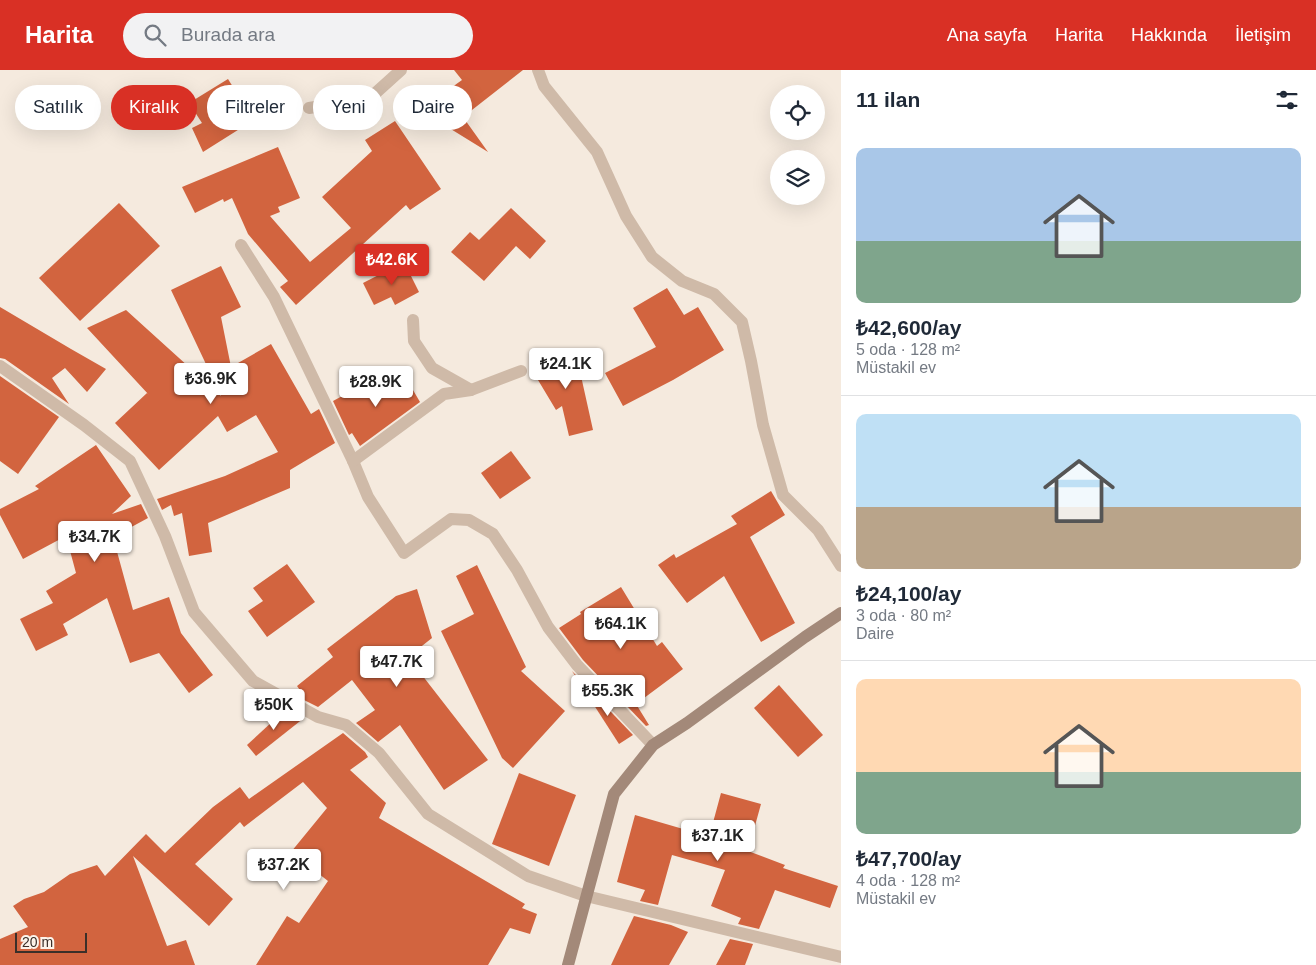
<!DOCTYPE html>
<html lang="tr">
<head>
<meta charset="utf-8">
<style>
  :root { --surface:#fff; --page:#f2f2f3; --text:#1f2937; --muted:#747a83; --line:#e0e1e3; --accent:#d93025 }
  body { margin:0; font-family:Helvetica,sans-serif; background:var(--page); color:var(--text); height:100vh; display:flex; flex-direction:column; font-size:19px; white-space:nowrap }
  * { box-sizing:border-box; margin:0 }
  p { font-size:16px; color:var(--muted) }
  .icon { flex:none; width:28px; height:28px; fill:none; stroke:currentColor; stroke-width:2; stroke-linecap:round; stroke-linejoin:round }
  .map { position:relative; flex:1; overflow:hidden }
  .panel { display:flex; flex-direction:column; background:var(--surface); width:475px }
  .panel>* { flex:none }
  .guide { position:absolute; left:15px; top:15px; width:475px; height:45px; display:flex; gap:10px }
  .buttons { position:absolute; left:770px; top:15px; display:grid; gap:10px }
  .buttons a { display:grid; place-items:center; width:55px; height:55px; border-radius:50%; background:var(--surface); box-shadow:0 5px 20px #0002; font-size:25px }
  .scale { position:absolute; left:15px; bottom:12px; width:72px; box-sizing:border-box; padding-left:5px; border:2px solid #3b2f29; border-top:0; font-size:14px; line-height:18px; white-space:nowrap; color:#3b2f29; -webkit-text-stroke:4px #fcf4eb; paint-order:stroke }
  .price { position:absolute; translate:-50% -42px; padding:0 11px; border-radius:5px; background:#fff; color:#222; font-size:16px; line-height:32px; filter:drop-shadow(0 1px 2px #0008) }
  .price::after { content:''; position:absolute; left:50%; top:30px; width:15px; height:11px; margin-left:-8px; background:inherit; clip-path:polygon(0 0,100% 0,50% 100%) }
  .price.on { background:var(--accent); color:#fff }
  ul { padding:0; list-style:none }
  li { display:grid; align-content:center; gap:10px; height:265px; padding:0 15px }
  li+li { border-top:1px solid var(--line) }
  li span { display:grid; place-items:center; height:155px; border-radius:10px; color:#555 }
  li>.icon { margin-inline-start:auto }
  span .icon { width:90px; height:90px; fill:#fffc; stroke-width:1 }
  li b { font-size:21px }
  h2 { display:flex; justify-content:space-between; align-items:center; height:60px; padding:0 15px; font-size:21px }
  .pill { padding:0 18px; border-radius:22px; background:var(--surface); box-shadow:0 5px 20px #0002; font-size:18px; line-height:45px }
  .pill.on { background:var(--accent); color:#fff }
  header { display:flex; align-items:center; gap:30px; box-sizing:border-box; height:70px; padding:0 25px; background:var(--accent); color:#fff }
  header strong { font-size:24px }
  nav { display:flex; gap:28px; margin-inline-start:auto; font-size:18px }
  .search { width:350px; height:45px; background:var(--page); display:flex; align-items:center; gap:12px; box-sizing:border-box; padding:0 18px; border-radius:28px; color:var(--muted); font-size:19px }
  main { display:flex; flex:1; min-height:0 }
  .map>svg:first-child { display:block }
  .building { fill:#d2643f }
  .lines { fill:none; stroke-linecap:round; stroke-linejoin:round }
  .street { stroke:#cfbaa8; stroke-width:12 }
  .secondary { stroke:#a38979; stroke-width:12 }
</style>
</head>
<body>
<header>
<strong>Harita</strong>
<div class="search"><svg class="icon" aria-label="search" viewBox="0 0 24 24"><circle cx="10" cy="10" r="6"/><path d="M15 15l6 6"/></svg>Burada ara</div>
<nav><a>Ana sayfa</a><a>Harita</a><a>Hakkında</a><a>İletişim</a></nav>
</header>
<main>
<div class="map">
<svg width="841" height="895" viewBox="0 0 841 895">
  <rect width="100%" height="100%" fill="#f5eade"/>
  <g class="building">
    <polygon points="454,0 523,0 463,47 488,82 420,40 462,10"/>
    <polygon points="228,9 243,33 239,36 249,53 203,82 192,58 202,53 189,33"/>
    <polygon points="395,51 441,119 410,140 406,135 296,235 280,217 288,211 248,164 232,128 224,132 223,129 195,143 182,117 278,77 300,128 278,137 280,142 270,146 310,192 351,158 322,127 372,81 365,70"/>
    <polygon points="119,133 160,176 80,251 39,208"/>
    <polygon points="511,138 546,171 530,189 516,176 484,211 451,182 470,162 479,170"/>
    <polygon points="404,192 419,222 395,235 391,227 374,235 363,213"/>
    <polygon points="221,196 241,237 221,247 231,297 271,274 311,344 319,339 335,373 290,400 290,418 208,453 212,482 189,486 182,443 174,446 171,435 162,440 157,429 225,406 278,382 256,345 227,362 218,346 159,400 115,353 147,323 149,325 87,258 126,240 221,326 171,220"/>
    <polygon points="667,218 684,245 698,237 724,280 673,310 623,336 605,303 656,277 633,238"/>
    <polygon points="0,237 71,279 106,299 87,322 65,298 52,308 69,334 5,289 0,288"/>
    <polygon points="575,279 593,360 569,366 562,336 556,340 535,305 537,304 532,297"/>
    <polygon points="403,303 420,332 360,376 352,363 349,365 333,331 359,317 364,325"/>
    <polygon points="0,306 59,347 18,404 0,391"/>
    <polygon points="96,375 131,426 112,444 141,434 148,448 113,467 133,540 169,527 181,563 213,605 189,623 159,583 130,593 107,528 63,554 68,565 36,581 20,549 53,533 46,521 76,503 66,466 23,489 0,445 0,439 39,419 35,416"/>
    <polygon points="511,381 531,408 500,429 481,403"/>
    <polygon points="771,421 785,445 750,467 795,553 761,572 724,506 687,533 658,495 674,484 676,488 737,454 731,446"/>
    <polygon points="287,494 315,532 267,567 248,541 263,531 253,518"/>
    <polygon points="477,495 526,597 521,601 565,641 513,698 502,688 441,561 474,544 456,506"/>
    <polygon points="621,517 657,576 662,572 683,599 636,634 649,655 646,656 583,590 559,558 581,544 580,542"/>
    <polygon points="417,519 432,568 408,587 488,690 444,720 400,655 378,672 356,653 375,640 352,610 318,637 298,627 302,623 297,616 333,587 327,579 396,526"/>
    <polygon points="572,601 633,665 619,674"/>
    <polygon points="779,615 823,665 798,687 754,638"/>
    <polygon points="286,639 304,648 256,686 247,675"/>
    <polygon points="343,663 365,682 368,687 350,700 386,733 379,748 525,834 522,838 537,844 530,864 510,858 488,895 256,895 287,846 299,853 328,811 291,782 327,738 303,712 244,757 240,752 195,794 233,829 209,856 133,786 167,876 186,870 195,895 0,895 0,869 28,857 13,836 24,829 44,822 70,804 97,795 105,806 146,764 165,783 213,737 240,717 249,729"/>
    <polygon points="519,703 576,725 549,796 492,774"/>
    <polygon points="721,723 761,734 748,781 785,795 783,798 838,816 830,838 775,820 759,859 738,854 741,848 711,836 725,800 672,785 658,835 640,831 645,820 617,812 635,745 690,761 692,755 711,760"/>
    <polygon points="634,846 671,855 688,862 669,895 611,895"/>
    <polygon points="730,869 753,874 745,895 716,895"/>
  </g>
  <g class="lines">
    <g class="street">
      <polyline points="538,0 544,16 597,82 626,146 652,187 682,211 714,224 742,252 751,291 763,355 783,425 818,460 841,496"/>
      <polyline points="309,38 370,28 401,0"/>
      <polyline points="241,175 274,227 353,391 368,427 404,483 451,449 469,450 493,464 517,500 548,557 577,595 653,675"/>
      <polyline points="413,250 414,271 432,298 471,320"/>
      <polyline points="0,296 84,355 130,391 165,466 194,542 253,611 318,647 346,655 379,683 428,744 528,806 586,826 841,887"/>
      <polyline points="353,391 444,324 471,320 521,301"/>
    </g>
    <polyline class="secondary" points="568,895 614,724 653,675 687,653 805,567 841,543"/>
  </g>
</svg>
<div class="buttons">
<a><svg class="icon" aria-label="locate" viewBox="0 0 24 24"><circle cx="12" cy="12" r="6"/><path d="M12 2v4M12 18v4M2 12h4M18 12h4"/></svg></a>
<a><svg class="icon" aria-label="layers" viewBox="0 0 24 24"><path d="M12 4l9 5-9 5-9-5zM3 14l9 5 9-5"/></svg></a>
</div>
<div class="scale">20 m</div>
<b class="price on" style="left:392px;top:216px">₺42.6K</b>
<b class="price" style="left:566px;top:320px">₺24.1K</b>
<b class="price" style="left:211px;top:335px">₺36.9K</b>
<b class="price" style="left:376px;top:338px">₺28.9K</b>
<b class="price" style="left:95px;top:493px">₺34.7K</b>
<b class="price" style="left:621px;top:580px">₺64.1K</b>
<b class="price" style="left:397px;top:618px">₺47.7K</b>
<b class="price" style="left:608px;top:647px">₺55.3K</b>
<b class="price" style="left:274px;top:661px">₺50K</b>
<b class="price" style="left:718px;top:792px">₺37.1K</b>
<b class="price" style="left:284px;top:821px">₺37.2K</b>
<div class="guide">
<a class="pill">Satılık</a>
<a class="pill on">Kiralık</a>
<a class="pill">Filtreler</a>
<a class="pill">Yeni</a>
<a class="pill">Daire</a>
</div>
</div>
<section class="panel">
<h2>11 ilan<svg class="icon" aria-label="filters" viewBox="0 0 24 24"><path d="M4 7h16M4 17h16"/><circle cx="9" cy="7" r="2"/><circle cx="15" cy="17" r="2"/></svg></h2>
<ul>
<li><span style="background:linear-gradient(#a9c7e8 60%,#7fa58c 0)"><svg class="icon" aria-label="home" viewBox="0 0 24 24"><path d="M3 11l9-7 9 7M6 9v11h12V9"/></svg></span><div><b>₺42,600/ay</b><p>5 oda · 128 m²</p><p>Müstakil ev</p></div></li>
<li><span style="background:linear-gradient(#bfe0f5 60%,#b9a48a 0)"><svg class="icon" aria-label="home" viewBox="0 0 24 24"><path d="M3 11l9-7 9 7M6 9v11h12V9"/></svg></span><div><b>₺24,100/ay</b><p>3 oda · 80 m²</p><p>Daire</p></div></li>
<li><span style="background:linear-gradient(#ffd9b3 60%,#7fa58c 0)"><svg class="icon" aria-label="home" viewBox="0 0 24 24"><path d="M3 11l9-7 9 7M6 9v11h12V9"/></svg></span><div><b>₺47,700/ay</b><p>4 oda · 128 m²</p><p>Müstakil ev</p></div></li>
</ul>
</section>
</main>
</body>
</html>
